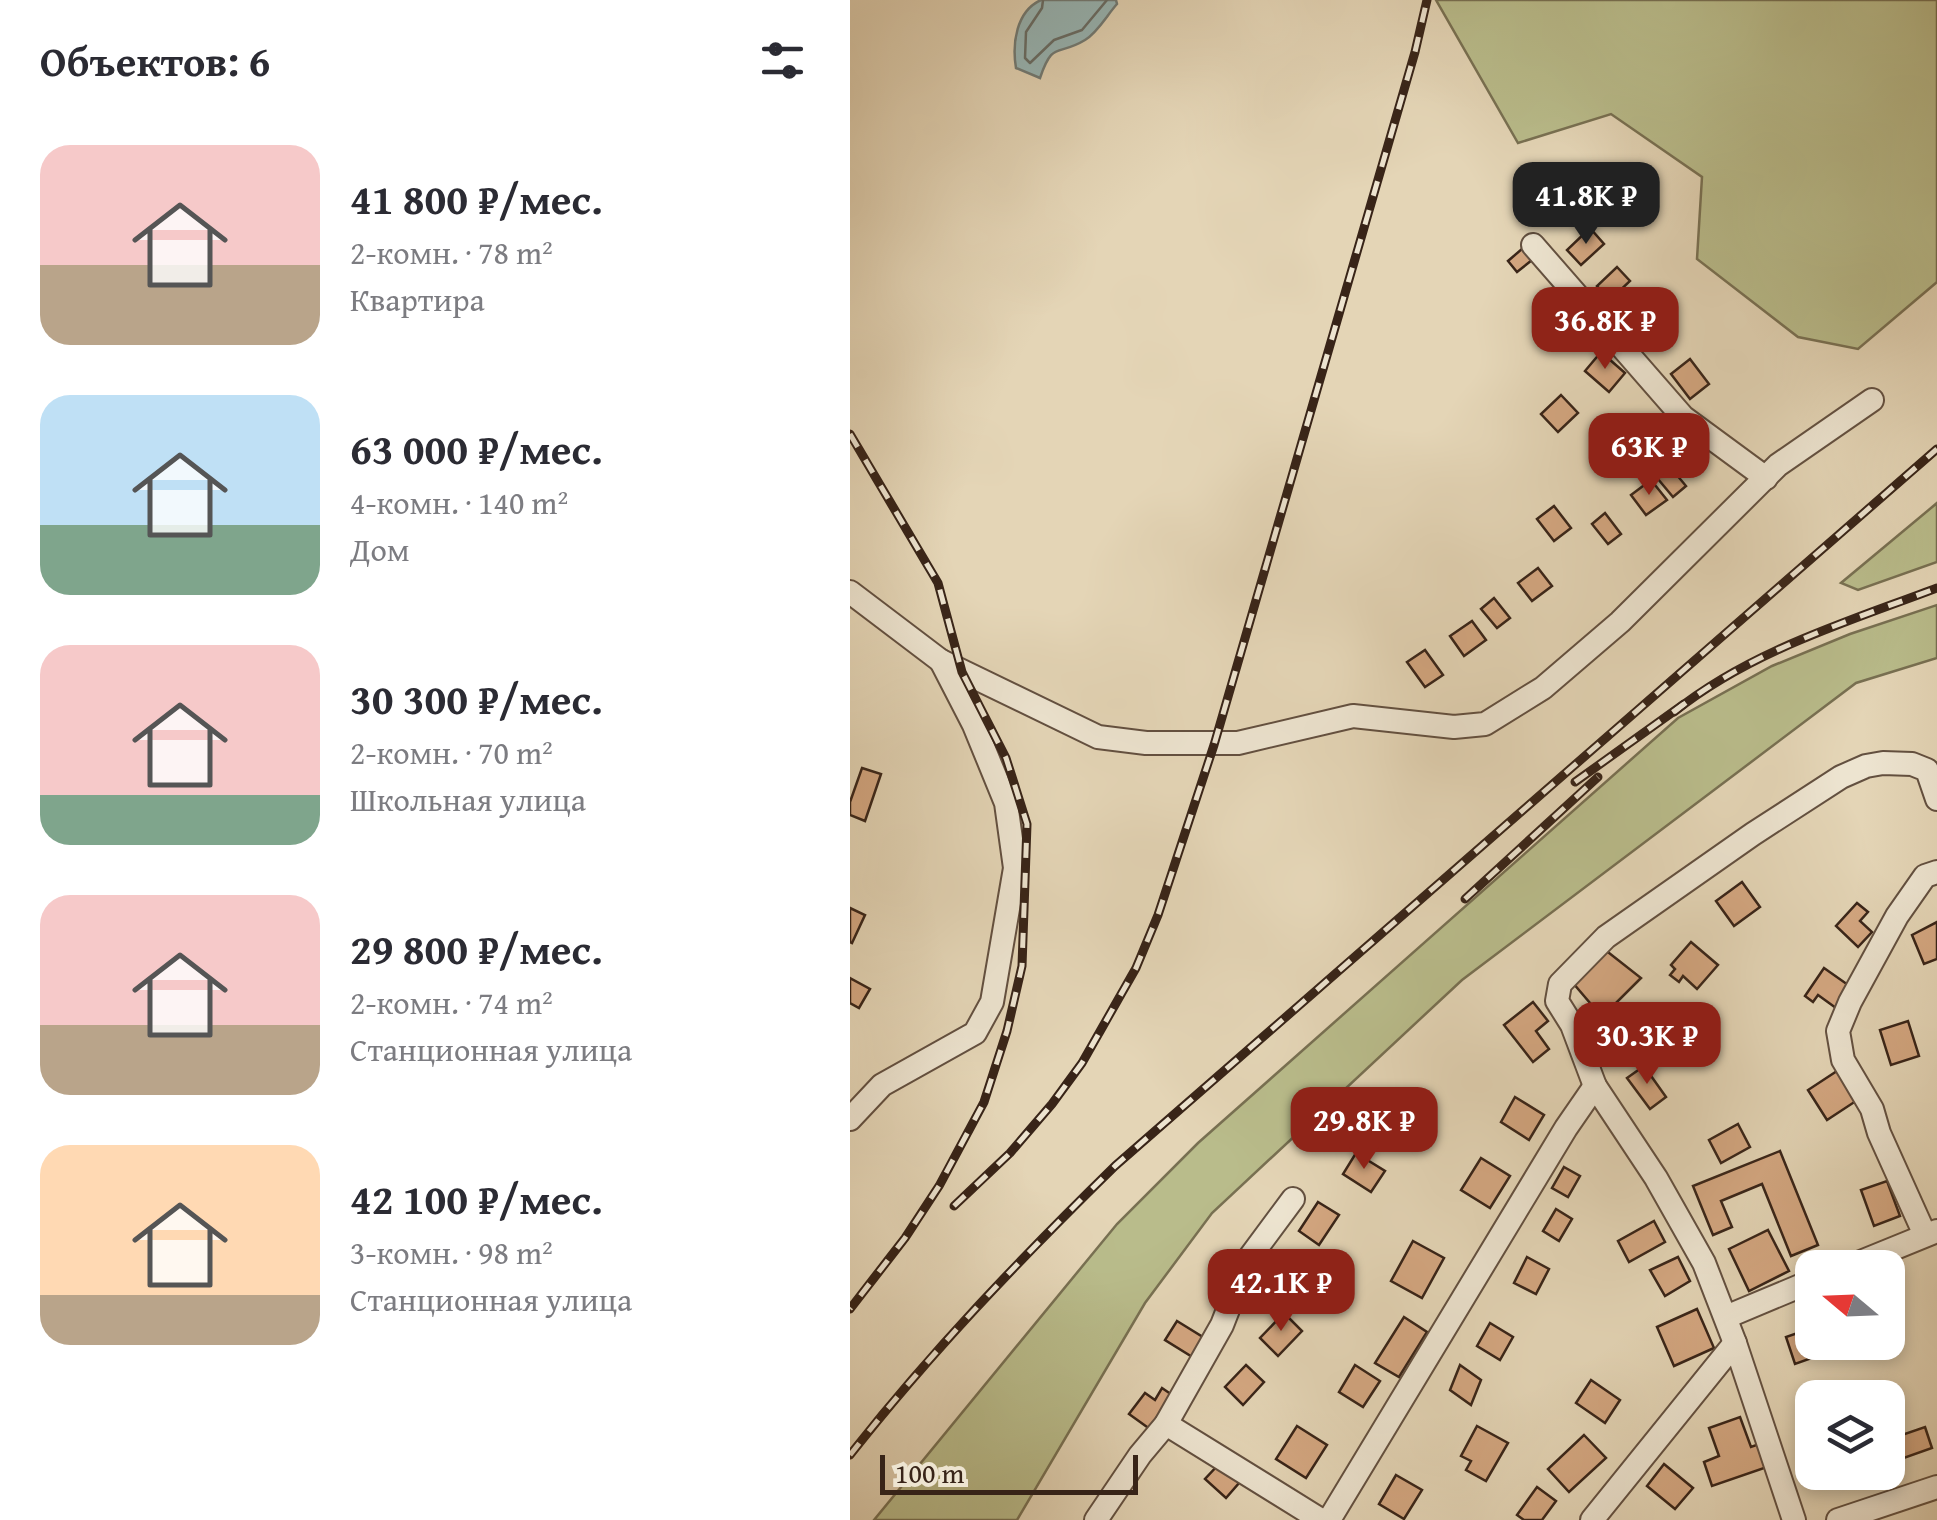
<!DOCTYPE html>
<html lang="ru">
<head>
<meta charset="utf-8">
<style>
  :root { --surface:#fff; --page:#f2f2f3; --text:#2b2b33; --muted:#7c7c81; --accent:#8f2418 }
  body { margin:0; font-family:"Gentium Book Plus",serif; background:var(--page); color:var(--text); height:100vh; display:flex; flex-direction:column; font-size:38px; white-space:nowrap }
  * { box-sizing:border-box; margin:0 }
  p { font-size:32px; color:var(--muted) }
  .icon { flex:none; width:55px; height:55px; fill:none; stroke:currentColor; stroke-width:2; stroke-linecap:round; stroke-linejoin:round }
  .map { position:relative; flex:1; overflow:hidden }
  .side { display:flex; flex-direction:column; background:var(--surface); width:850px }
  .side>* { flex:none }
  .needle { width:65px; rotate:289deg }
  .tools { position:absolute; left:945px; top:1250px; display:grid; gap:20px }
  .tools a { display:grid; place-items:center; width:110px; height:110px; border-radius:20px; background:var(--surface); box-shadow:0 5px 15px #0003; font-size:50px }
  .scale { position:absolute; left:30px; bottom:25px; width:258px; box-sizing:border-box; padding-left:10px; border:5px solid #382418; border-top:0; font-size:28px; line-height:35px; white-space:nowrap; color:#382418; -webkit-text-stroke:8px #ede4d0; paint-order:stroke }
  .price { position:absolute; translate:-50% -85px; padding:0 22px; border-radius:20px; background:var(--accent); color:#fff; font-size:32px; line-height:65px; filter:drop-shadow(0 2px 5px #0008) }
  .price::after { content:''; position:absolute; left:50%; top:60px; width:30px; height:22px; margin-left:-15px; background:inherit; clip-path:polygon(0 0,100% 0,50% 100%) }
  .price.selected { background:#222; color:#fff }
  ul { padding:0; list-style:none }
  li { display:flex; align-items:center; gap:30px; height:250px; padding:0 40px }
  li span { display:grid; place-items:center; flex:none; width:280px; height:200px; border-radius:30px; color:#555 }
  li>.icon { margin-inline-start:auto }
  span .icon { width:120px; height:120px; fill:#fffc; stroke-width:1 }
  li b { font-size:42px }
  h2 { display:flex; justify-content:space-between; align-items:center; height:120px; padding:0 40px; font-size:42px }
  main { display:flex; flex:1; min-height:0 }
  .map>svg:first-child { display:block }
  .green { fill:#b9bc8b; stroke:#787052; stroke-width:2.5 }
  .water { fill:#98b7b7; stroke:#727c77; stroke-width:2.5 }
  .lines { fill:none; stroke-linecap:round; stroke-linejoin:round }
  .shore { stroke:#686e68; stroke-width:2.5 }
  .building { fill:#d4a781; stroke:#382418; stroke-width:2.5 }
  .minor-casing { stroke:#635040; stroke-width:26 }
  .minor { stroke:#ede4d0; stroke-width:22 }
  .rail-casing { stroke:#382418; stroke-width:9 }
  .rail { stroke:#ede4d0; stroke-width:5; stroke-dasharray:15; stroke-linecap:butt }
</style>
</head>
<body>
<main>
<section class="side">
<h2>Объектов: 6<svg class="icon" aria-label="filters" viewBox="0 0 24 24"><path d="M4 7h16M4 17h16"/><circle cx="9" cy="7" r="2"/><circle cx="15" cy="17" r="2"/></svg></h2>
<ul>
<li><span style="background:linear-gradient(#f6c9c9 60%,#b9a48a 0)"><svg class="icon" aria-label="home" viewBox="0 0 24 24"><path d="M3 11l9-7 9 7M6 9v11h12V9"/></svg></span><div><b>41 800 ₽/мес.</b><p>2-комн. · 78 m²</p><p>Квартира</p></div></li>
<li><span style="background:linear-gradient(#bfe0f5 65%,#7fa58c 0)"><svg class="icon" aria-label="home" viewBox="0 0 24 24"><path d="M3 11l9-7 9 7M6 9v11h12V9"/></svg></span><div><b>63 000 ₽/мес.</b><p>4-комн. · 140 m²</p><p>Дом</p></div></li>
<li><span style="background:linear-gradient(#f6c9c9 75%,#7fa58c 0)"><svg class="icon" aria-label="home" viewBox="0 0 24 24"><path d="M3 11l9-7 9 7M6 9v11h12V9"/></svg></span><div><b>30 300 ₽/мес.</b><p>2-комн. · 70 m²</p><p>Школьная улица</p></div></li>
<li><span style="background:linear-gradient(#f6c9c9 65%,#b9a48a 0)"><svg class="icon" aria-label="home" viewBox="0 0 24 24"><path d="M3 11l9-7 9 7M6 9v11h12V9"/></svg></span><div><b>29 800 ₽/мес.</b><p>2-комн. · 74 m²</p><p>Станционная улица</p></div></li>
<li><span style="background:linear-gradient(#ffd9b3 75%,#b9a48a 0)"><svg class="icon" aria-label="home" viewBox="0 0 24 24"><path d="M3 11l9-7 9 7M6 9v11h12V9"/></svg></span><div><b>42 100 ₽/мес.</b><p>3-комн. · 98 m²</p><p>Станционная улица</p></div></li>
</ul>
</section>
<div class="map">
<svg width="1087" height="1520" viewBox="0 0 1087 1520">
  <rect width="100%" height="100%" fill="#e4d5b6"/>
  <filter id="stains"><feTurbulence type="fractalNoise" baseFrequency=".002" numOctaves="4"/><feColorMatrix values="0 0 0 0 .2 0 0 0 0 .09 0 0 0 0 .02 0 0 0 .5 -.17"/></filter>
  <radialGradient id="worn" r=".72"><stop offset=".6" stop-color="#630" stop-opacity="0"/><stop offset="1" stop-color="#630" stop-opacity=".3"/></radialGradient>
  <g class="green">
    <polygon points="586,0 1087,0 1087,282 1008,349 948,337 847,259 852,177 761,114 668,143"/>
    <polygon points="1087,503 1087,562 1008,590 991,583"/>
    <polygon points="1087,605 1087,658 1006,683 612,980 362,1213 295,1303 167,1520 24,1520 267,1224 348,1143 828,718 922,666 1000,634"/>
  </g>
  <path class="water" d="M191 0H266L267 4C257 15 248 32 235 40 207 57 203 40 190 78L166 68C162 44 166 11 191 0Z"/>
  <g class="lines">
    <polyline class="shore" points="193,0 192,8 176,32 175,58 180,63 204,40 232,30 257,0"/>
  </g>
  <g class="building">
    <polygon points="740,228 754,244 731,265 717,250"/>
    <polygon points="673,248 682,260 667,272 658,261"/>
    <polygon points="767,267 780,281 760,300 747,286"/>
    <polygon points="793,313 805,329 785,344 773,328"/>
    <polygon points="751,352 775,373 759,392 735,371"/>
    <polygon points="840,359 859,384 840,399 821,374"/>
    <polygon points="711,395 728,413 708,432 691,414"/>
    <polygon points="802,445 836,486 823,497 788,455"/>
    <polygon points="801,480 817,500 796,515 781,495"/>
    <polygon points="704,506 721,528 704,541 687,519"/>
    <polygon points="755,513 771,534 758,544 742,524"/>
    <polygon points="688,568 702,586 682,601 668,583"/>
    <polygon points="644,598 660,618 647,628 631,609"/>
    <polygon points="622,621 636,640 614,656 600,636"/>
    <polygon points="575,650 593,675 575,687 557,662"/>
    <polygon points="12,768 31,774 15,821 0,815 0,802"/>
    <polygon points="892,882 910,907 884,926 866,901"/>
    <polygon points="1007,903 1018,912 1010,921 1022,932 1008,947 986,926"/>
    <polygon points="0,908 15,915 2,943 0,942"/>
    <polygon points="1087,922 1087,959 1074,964 1062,935"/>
    <polygon points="841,942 868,965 847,989 833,976 829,982 820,975 825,969 821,965"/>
    <polygon points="754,949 791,978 752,1017 723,983"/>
    <polygon points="974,968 1001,987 986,1008 968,995 963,1002 955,996"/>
    <polygon points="0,978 20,989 9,1008 0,1003"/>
    <polygon points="683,1002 698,1021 686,1031 699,1049 683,1062 654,1025"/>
    <polygon points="1058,1021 1069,1056 1041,1065 1030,1030"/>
    <polygon points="794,1066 816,1097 800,1109 777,1078"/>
    <polygon points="987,1071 1006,1101 977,1120 958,1090"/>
    <polygon points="665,1097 694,1115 679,1140 651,1122"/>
    <polygon points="557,1105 582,1122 567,1146 541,1128"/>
    <polygon points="888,1124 900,1147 871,1163 859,1140"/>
    <polygon points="930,1151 968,1245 941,1256 912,1184 871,1201 882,1227 863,1235 843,1186"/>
    <polygon points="506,1153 535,1171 521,1192 493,1174"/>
    <polygon points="631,1158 660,1176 640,1208 611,1190"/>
    <polygon points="714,1167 730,1176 718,1197 702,1188"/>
    <polygon points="1037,1181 1050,1216 1024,1226 1011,1190"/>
    <polygon points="468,1202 489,1215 469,1245 449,1231"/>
    <polygon points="706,1209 722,1219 709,1241 693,1231"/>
    <polygon points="804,1221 815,1242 779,1262 768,1241"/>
    <polygon points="918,1230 939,1271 899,1291 879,1249"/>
    <polygon points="563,1241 594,1258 572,1298 541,1281"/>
    <polygon points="454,1256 473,1271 453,1298 434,1283"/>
    <polygon points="677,1257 699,1269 686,1294 664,1283"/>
    <polygon points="828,1257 840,1281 815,1296 800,1270"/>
    <polygon points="847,1309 864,1348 824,1366 807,1327"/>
    <polygon points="434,1313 452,1331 428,1356 410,1338"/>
    <polygon points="554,1317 577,1332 549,1377 525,1363"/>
    <polygon points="327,1321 356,1339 344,1358 315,1340"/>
    <polygon points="640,1323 663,1337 650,1360 627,1346"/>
    <polygon points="962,1328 962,1342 968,1342 973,1354 945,1364 936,1337"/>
    <polygon points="396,1365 414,1382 393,1405 375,1387"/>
    <polygon points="505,1365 530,1381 513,1407 489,1392"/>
    <polygon points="610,1365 631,1380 621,1405 600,1390"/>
    <polygon points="741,1380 770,1400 755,1423 726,1403"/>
    <polygon points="312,1388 328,1399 304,1432 279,1414 295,1393 305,1400"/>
    <polygon points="890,1417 901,1447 912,1443 920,1466 862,1486 854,1462 869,1456 859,1428"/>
    <polygon points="447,1426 477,1445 456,1478 426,1459"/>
    <polygon points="627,1426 658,1443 636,1481 616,1470 621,1461 611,1456"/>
    <polygon points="1075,1427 1082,1448 1051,1459 1043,1438"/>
    <polygon points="734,1435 756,1458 719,1492 698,1469"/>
    <polygon points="369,1464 389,1483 376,1498 355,1479"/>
    <polygon points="814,1464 843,1488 825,1509 797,1486"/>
    <polygon points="546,1475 572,1490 554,1519 529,1504"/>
    <polygon points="687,1487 706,1501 692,1520 674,1520 667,1515"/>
  </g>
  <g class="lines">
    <defs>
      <g id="minor">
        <polyline points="683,245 833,417 916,478"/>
        <polyline points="0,592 91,661 248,737 296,743 388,743 503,716 604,727 635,724 693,688 770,622 928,465 1022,400"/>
        <polyline points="0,1119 32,1085 125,1033 142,1002 165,868 156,803 124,725 91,661"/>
        <polyline points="1075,1235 1029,1133 1022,1109 993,1060 988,1031 1000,1002 1047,916 1075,876 1087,872"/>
        <polyline points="996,1268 1087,1231"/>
        <polyline points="876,1317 962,1281"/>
        <polyline points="316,1424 471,1520"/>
        <polyline points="246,1520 290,1455 316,1424 372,1325 397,1261 443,1199"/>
        <polyline points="479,1520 716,1128 745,1086"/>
        <polyline points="742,1520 885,1343"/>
        <polyline points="944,1520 885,1343 854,1263 806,1178 745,1086 722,1025 707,1001 710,984 756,937 903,834 991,777 1016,766 1033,763 1062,764 1077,770 1087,799"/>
        <polyline points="988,1520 1087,1487"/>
      </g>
    </defs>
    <use href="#minor" class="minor-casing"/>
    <use href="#minor" class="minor"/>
    <defs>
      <g id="rail">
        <polyline points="0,434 88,583 112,672 156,758 177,824 172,966 157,1031 134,1102 89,1186 55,1238 0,1309"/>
        <path d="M824 712C900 651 997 622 1087 588"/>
        <polyline points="725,782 834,704"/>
        <polyline points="615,899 748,777"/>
        <polyline points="104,1206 160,1153 202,1104 232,1063 286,968 308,915 364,745 565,52 577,0"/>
        <path d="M0 1455C81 1352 171 1258 265 1166L1087 449"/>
      </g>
    </defs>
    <use href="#rail" class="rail-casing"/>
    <use href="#rail" class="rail"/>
  </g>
  <rect width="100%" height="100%" filter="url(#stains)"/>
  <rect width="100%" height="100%" fill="url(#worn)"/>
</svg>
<div class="tools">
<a><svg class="needle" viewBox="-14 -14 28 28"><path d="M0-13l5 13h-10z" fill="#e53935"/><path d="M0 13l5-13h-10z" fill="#7c7c81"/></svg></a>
<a><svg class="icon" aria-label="layers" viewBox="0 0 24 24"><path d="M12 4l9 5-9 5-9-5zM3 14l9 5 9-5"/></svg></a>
</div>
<div class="scale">100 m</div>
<b class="price selected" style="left:736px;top:247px">41.8K ₽</b>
<b class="price" style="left:755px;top:372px">36.8K ₽</b>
<b class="price" style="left:799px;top:498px">63K ₽</b>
<b class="price" style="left:797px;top:1087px">30.3K ₽</b>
<b class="price" style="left:514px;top:1172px">29.8K ₽</b>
<b class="price" style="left:431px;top:1334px">42.1K ₽</b>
</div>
</main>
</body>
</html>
